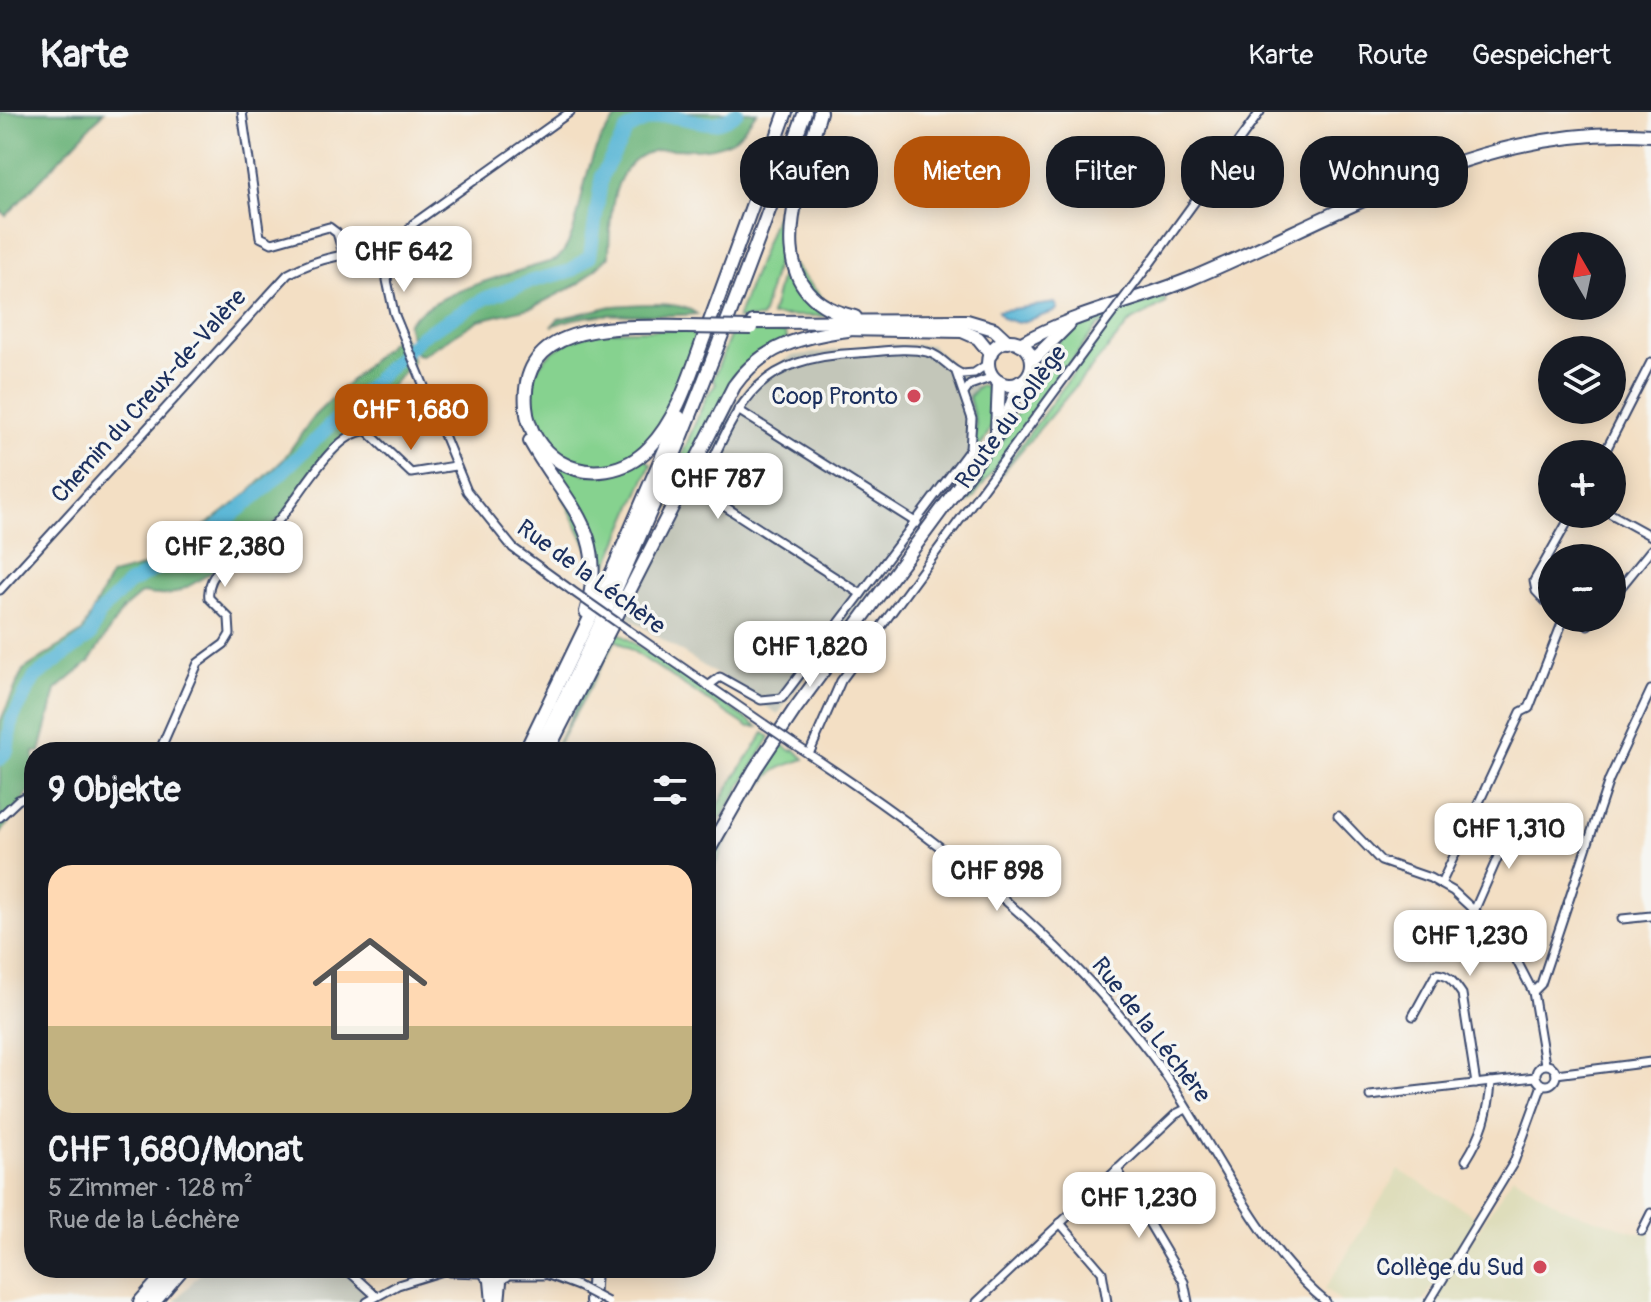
<!DOCTYPE html>
<html lang="de">
<head>
<meta charset="utf-8">
<style>
  :root { --surface:#171b24; --page:#20242c; --text:#f1f3f6; --muted:#9ea1a6; --line:#363941; --accent:#b45309 }
  body { margin:0; font-family:Pangolin,sans-serif; background:var(--page); color:var(--text); height:100vh; display:flex; flex-direction:column; font-size:30px; white-space:nowrap }
  * { box-sizing:border-box; margin:0 }
  p { font-size:26px; color:var(--muted) }
  .icon { flex:none; width:44px; height:44px; fill:none; stroke:currentColor; stroke-width:2; stroke-linecap:round; stroke-linejoin:round }
  .map { position:relative; flex:1; overflow:hidden }
  .side { position:absolute; left:24px; top:630px; width:692px; height:536px; display:flex; flex-direction:column; background:var(--surface); border-radius:32px; box-shadow:0 4px 20px #0003 }
  .side>* { flex:none }
  .hud { position:absolute; left:740px; top:24px; width:760px; height:72px; display:flex; gap:16px }
  .needle { width:52px; rotate:351deg }
  .controls { position:absolute; left:1538px; top:120px; display:grid; gap:16px }
  .controls a { display:grid; place-items:center; width:88px; height:88px; border-radius:50%; background:var(--surface); box-shadow:0 4px 20px #0003; font-size:40px }
  .price { position:absolute; translate:-50% -68px; padding:0 18px; border-radius:16px; background:#fff; color:#222; font-size:26px; line-height:52px; filter:drop-shadow(0 2px 4px #0008) }
  .price::after { content:''; position:absolute; left:50%; top:48px; width:24px; height:18px; margin-left:-12px; background:inherit; clip-path:polygon(0 0,100% 0,50% 100%) }
  .price.on { background:var(--accent); color:#fff }
  ul { padding:0; list-style:none }
  li { display:grid; align-content:center; gap:16px; height:424px; padding:0 24px }
  li+li { border-top:2px solid var(--line) }
  li span { display:grid; place-items:center; height:248px; border-radius:24px; color:#555 }
  li>.icon { margin-inline-start:auto }
  span .icon { width:144px; height:144px; fill:#fffc; stroke-width:1 }
  li b { font-size:34px }
  h2 { display:flex; justify-content:space-between; align-items:center; height:96px; padding:0 24px; font-size:34px }
  .chip { padding:0 28px; border-radius:32px; background:var(--surface); box-shadow:0 4px 20px #0003; font-size:28px; line-height:72px }
  .chip.on { background:var(--accent); color:#fff }
  header { display:flex; align-items:center; gap:48px; box-sizing:border-box; height:112px; padding:0 40px; background:var(--surface); border-bottom:2px solid var(--line) }
  header strong { font-size:38px }
  nav { display:flex; gap:44px; margin-inline-start:auto; font-size:28px }
  .map>svg:first-child { display:block }
  .built { fill:#deddbb }
  .industrial { fill:#c3c6b9 }
  .green { fill:#86d28f; stroke:#508076; stroke-width:2 }
  .forest { fill:#6cb47a; stroke:#44726c; stroke-width:2 }
  .water { fill:#56b5d5; stroke:#38729a; stroke-width:2 }
  .lines { fill:none; stroke-linecap:round; stroke-linejoin:round }
  .river { stroke:#56b5d5; stroke-width:14 }
  .street-casing { stroke:#3b496d; stroke-width:11 }
  .highway-casing { stroke:#3b496d; stroke-width:16 }
  .street { stroke:#fff; stroke-width:7 }
  .highway { stroke:#fff; stroke-width:12 }
  .street-bridge-casing { stroke:#3b496d; stroke-width:11; stroke-linecap:butt }
  .highway-bridge-casing { stroke:#3b496d; stroke-width:16; stroke-linecap:butt }
  .street-bridge { stroke:#fff; stroke-width:7 }
  .highway-bridge { stroke:#fff; stroke-width:12 }
  .poi-dot { fill:#d1495b; stroke:#f6f6f2; stroke-width:3 }
  .labels { text-anchor:middle; dominant-baseline:central; stroke-width:7; stroke-linejoin:round; paint-order:stroke }
  .street-label { font-size:24px; fill:#1b2f5e; stroke:#f6f6f2 }
  .poi-label { font-size:24px; fill:#1b2f5e; stroke:#f6f6f2; text-anchor:end }
</style>
</head>
<body>
<header>
<strong>Karte</strong>
<nav><a>Karte</a><a>Route</a><a>Gespeichert</a></nav>
</header>
<div class="map">
<svg width="1651" height="1190" viewBox="0 0 1651 1190">
  <rect width="100%" height="100%" fill="#f6f6f2"/>
  <filter id="ink" filterUnits="userSpaceOnUse"><feTurbulence type="fractalNoise" baseFrequency=".0125" numOctaves="2"/><feDisplacementMap in="SourceGraphic" scale="16" xChannelSelector="R" yChannelSelector="G"/><feConvolveMatrix kernelMatrix="1 2 1 2 8 2 1 2 1" color-interpolation-filters="sRGB"/></filter>
  <filter id="wash" filterUnits="userSpaceOnUse"><feTurbulence type="fractalNoise" baseFrequency=".006" numOctaves="4" result="noise"/><feDisplacementMap in="SourceGraphic" scale="32" xChannelSelector="R" yChannelSelector="G"/><feGaussianBlur stdDeviation="1.8" result="paint"/><feColorMatrix in="noise" values="0 0 0 0 0 0 0 0 0 0 0 0 0 0 0 0 0 1.4 0 .05"/><feComposite in="paint" operator="in"/></filter>
  <g filter="url(#wash)">
    <rect width="100%" height="100%" fill="#f3dfc4"/>
    <g class="built">
      <polygon points="1399,1058 1477,1105 1423,1190 1341,1190 1325,1177"/>
      <polygon points="1513,1064 1565,1097 1641,1122 1651,1106 1651,1190 1432,1190"/>
    </g>
    <g class="industrial">
      <polygon points="874,233 931,233 984,281 983,329 778,602 626,504 729,299 750,270 791,244"/>
      <polygon points="205,1156 341,1156 364,1176 365,1185 384,1190 174,1190"/>
    </g>
    <g class="green">
      <polygon points="810,11 813,13 763,202 761,206 737,207"/>
      <polygon points="787,139 788,147 838,204 771,204"/>
      <polygon points="1164,185 1166,191 1130,210 991,374 1110,211 1098,213 973,386 968,391 959,384 1007,323 1024,283 1063,225 1090,207"/>
      <path d="M700 218C696 229 693 243 687 253 684 257 680 259 678 266 671 288 666 312 647 331 575 407 480 283 561 234 598 211 658 220 700 218Z"/>
      <polygon points="732,219 786,221 787,227 747,252 663,404 658,401 706,285 716,272 713,268"/>
      <path d="M980 273 991 276C1004 300 987 325 974 344L976 313 969 285Z"/>
      <polygon points="540,336 585,362 644,346 651,352 595,482 597,455"/>
      <polygon points="613,517 758,615 748,615 616,528 554,640"/>
      <path d="M764 621 770 625 706 732C706 701 747 648 764 621Z"/>
      <path d="M779 631 792 639 794 637 804 647C794 651 784 653 775 659 746 682 722 740 706 773V758L712 745 759 664 763 666 768 659 764 655Z"/>
    </g>
    <g class="forest">
      <polygon points="0,0 104,0 6,104 0,98"/>
      <path d="M624 0H757C750 8 742 22 732 28 715 38 690 38 671 37 611 36 610 98 609 144L580 171 533 195 479 208 422 243 416 242 407 212C434 180 515 160 556 148 589 119 573 39 624 0Z"/>
      <path d="M612 194C635 193 678 187 697 202 647 207 600 194 552 214L558 207Z"/>
      <path d="M401 220 413 249 366 303 361 319C329 337 308 373 285 401 267 422 193 478 167 483 160 484 150 482 142 481L123 497 89 550 56 578 40 640H34L33 673 0 723V610L23 558 82 520 111 463 154 452 245 384 283 348 314 304Z"/>
    </g>
    <polygon class="water" points="1055,191 1058,196 1054,200 1018,211 1002,206 998,199"/>
    <g class="lines">
      <path class="river" d="M0 647 7 638 12 607 35 565 90 524 99 502 128 472 182 443 266 376 421 224 486 186 532 169 571 159 590 144 602 63 627 18C637 12 650 5 663 4 692 3 711 23 737 0"/>
    </g>
  </g>
  <g filter="url(#ink)">
    <g class="lines">
      <defs>
        <g id="street">
          <polyline points="242,0 260,125 272,131 329,115 337,121 344,144"/>
          <polyline points="570,0 413,112 391,144 387,168 394,201 467,379 513,436 571,478"/>
          <polyline points="1148,154 1260,0"/>
          <path d="M956 260 972 307 970 337 861 482 699 378C739 291 752 246 858 241 880 240 905 235 927 240 942 243 949 258 962 262L974 261 989 251"/>
          <polyline points="965,280 970,273 993,265"/>
          <polyline points="738,298 917,411"/>
          <polyline points="1604,342 1651,250"/>
          <polyline points="1611,402 1651,424"/>
          <path d="M0 478 288 162C316 147 359 135 391 144"/>
          <polyline points="1612,486 1651,438"/>
          <polyline points="1552,496 1536,479 1534,469 1572,402"/>
          <polyline points="1588,513 1594,506"/>
          <polyline points="628,518 764,612"/>
          <polyline points="708,574 720,565 761,588 782,586 861,482"/>
          <path d="M792 631C926 718 1056 816 1153 945 1208 1019 1253 1131 1326 1190"/>
          <path d="M159 640 198 551 224 532 230 522 229 506 209 486C204 452 258 431 277 410 299 387 333 319 367 319L411 361 455 354"/>
          <polyline points="809,642 841,569 1097,222"/>
          <polyline points="1338,704 1381,749 1430,766 1453,779 1506,828 1533,880 1545,952"/>
          <polyline points="0,705 18,688 34,681"/>
          <polyline points="1441,772 1521,600 1529,596 1564,506"/>
          <polyline points="1475,797 1514,708"/>
          <polyline points="1622,807 1651,804"/>
          <polyline points="1533,880 1541,872 1609,668 1651,578"/>
          <path d="M1413 904 1436 862C1449 862 1455 872 1462 882L1476 972"/>
          <circle cx="1546" cy="963" r="10"/>
          <polyline points="1556,962 1651,950"/>
          <polyline points="1370,984 1535,965"/>
          <path d="M1466 1048C1482 1023 1489 1000 1491 970"/>
          <polyline points="1117,1057 1184,1170 1188,1190"/>
          <polyline points="1060,1111 1102,1160 1107,1190"/>
          <polyline points="1642,1119 1651,1101"/>
          <polyline points="345,1156 376,1184"/>
          <polyline points="481,1156 485,1165 495,1170 507,1165 511,1156"/>
          <polyline points="530,1156 578,1174"/>
          <polyline points="449,1160 482,1161"/>
          <polyline points="509,1163 543,1163"/>
          <polyline points="367,1190 398,1173 453,1156"/>
          <polyline points="977,1190 1176,1002 1184,998"/>
          <polyline points="1429,1190 1514,1050 1542,973"/>
        </g>
        <g id="highway">
          <path d="M820 0C802 69 750 182 855 205"/>
          <polyline points="753,210 967,209 994,217 1008,230"/>
          <path d="M686 215C628 215 518 205 526 295 528 318 541 338 560 350 589 367 626 360 649 336 679 306 692 256 707 217 734 145 760 72 786 0"/>
          <polyline points="842,217 962,219 978,226 991,242"/>
          <circle cx="1010" cy="251" r="22"/>
          <path d="M1020 232C1074 201 1134 190 1190 167 1341 104 1481 11 1651 23"/>
          <polyline points="1032,249 1069,212"/>
          <polyline points="997,318 999,270"/>
          <path d="M530 329C565 392 610 419 586 500"/>
          <polyline points="525,640 613,458 679,305"/>
          <path d="M537 640C644 435 726 218 805 0"/>
          <path d="M547 640 734 274C762 234 802 224 848 218"/>
          <polyline points="706,743 755,657 795,597 1004,313 1020,270"/>
          <polyline points="491,1169 493,1190"/>
          <polyline points="140,1190 170,1156"/>
          <polyline points="154,1190 183,1156"/>
          <polyline points="498,1190 500,1170"/>
          <polyline points="592,1190 594,1156"/>
        </g>
      </defs>
      <use href="#street" class="street-casing"/>
      <use href="#highway" class="highway-casing"/>
      <use href="#street" class="street"/>
      <use href="#highway" class="highway"/>
      <defs>
        <g id="street-bridge">
          <polyline points="1097,222 1148,154"/>
          <polyline points="571,478 628,518"/>
          <polyline points="764,612 792,631"/>
          <polyline points="578,1174 608,1190"/>
        </g>
        <polyline id="highway-bridge" points="686,215 751,216"/>
      </defs>
      <use href="#street-bridge" class="street-bridge-casing"/>
      <use href="#highway-bridge" class="highway-bridge-casing"/>
      <use href="#street-bridge" class="street-bridge"/>
      <use href="#highway-bridge" class="highway-bridge"/>
    </g>
  </g>
  <g class="poi-dot">
    <circle cx="914" cy="284" r="8"/>
    <circle cx="1540" cy="1155" r="8"/>
  </g>
  <g class="labels">
    <g class="street-label">
      <text transform="translate(149 284) rotate(-48)">Chemin du Creux-de-Valère</text>
      <text transform="translate(1011 305) rotate(-54)">Route du Collège</text>
      <text transform="translate(591 465) rotate(36)">Rue de la Léchère</text>
      <text transform="translate(1151 918) rotate(52)">Rue de la Léchère</text>
    </g>
    <g class="poi-label">
      <text x="898" y="284">Coop Pronto</text>
      <text x="1524" y="1155">Collège du Sud</text>
    </g>
  </g>
</svg>
<div class="controls">
<a><svg class="needle" viewBox="-14 -14 28 28"><path d="M0-13l5 13h-10z" fill="#e53935"/><path d="M0 13l5-13h-10z" fill="#9ea1a6"/></svg></a>
<a><svg class="icon" aria-label="layers" viewBox="0 0 24 24"><path d="M12 4l9 5-9 5-9-5zM3 14l9 5 9-5"/></svg></a>
<a>+</a>
<a>−</a>
</div>
<b class="price" style="left:404px;top:182px">CHF 642</b>
<b class="price on" style="left:411px;top:340px">CHF 1,680</b>
<b class="price" style="left:718px;top:409px">CHF 787</b>
<b class="price" style="left:225px;top:477px">CHF 2,380</b>
<b class="price" style="left:810px;top:577px">CHF 1,820</b>
<b class="price" style="left:1509px;top:759px">CHF 1,310</b>
<b class="price" style="left:997px;top:801px">CHF 898</b>
<b class="price" style="left:1470px;top:866px">CHF 1,230</b>
<b class="price" style="left:1139px;top:1128px">CHF 1,230</b>
<div class="hud">
<a class="chip">Kaufen</a>
<a class="chip on">Mieten</a>
<a class="chip">Filter</a>
<a class="chip">Neu</a>
<a class="chip">Wohnung</a>
</div>
<section class="side">
<h2>9 Objekte<svg class="icon" aria-label="filters" viewBox="0 0 24 24"><path d="M4 7h16M4 17h16"/><circle cx="9" cy="7" r="2"/><circle cx="15" cy="17" r="2"/></svg></h2>
<ul>
<li><span style="background:linear-gradient(#ffd9b3 65%,#c2b280 0)"><svg class="icon" aria-label="home" viewBox="0 0 24 24"><path d="M3 11l9-7 9 7M6 9v11h12V9"/></svg></span><div><b>CHF 1,680/Monat</b><p>5 Zimmer · 128 m²</p><p>Rue de la Léchère</p></div></li>
</ul>
</section>
</div>
</body>
</html>
